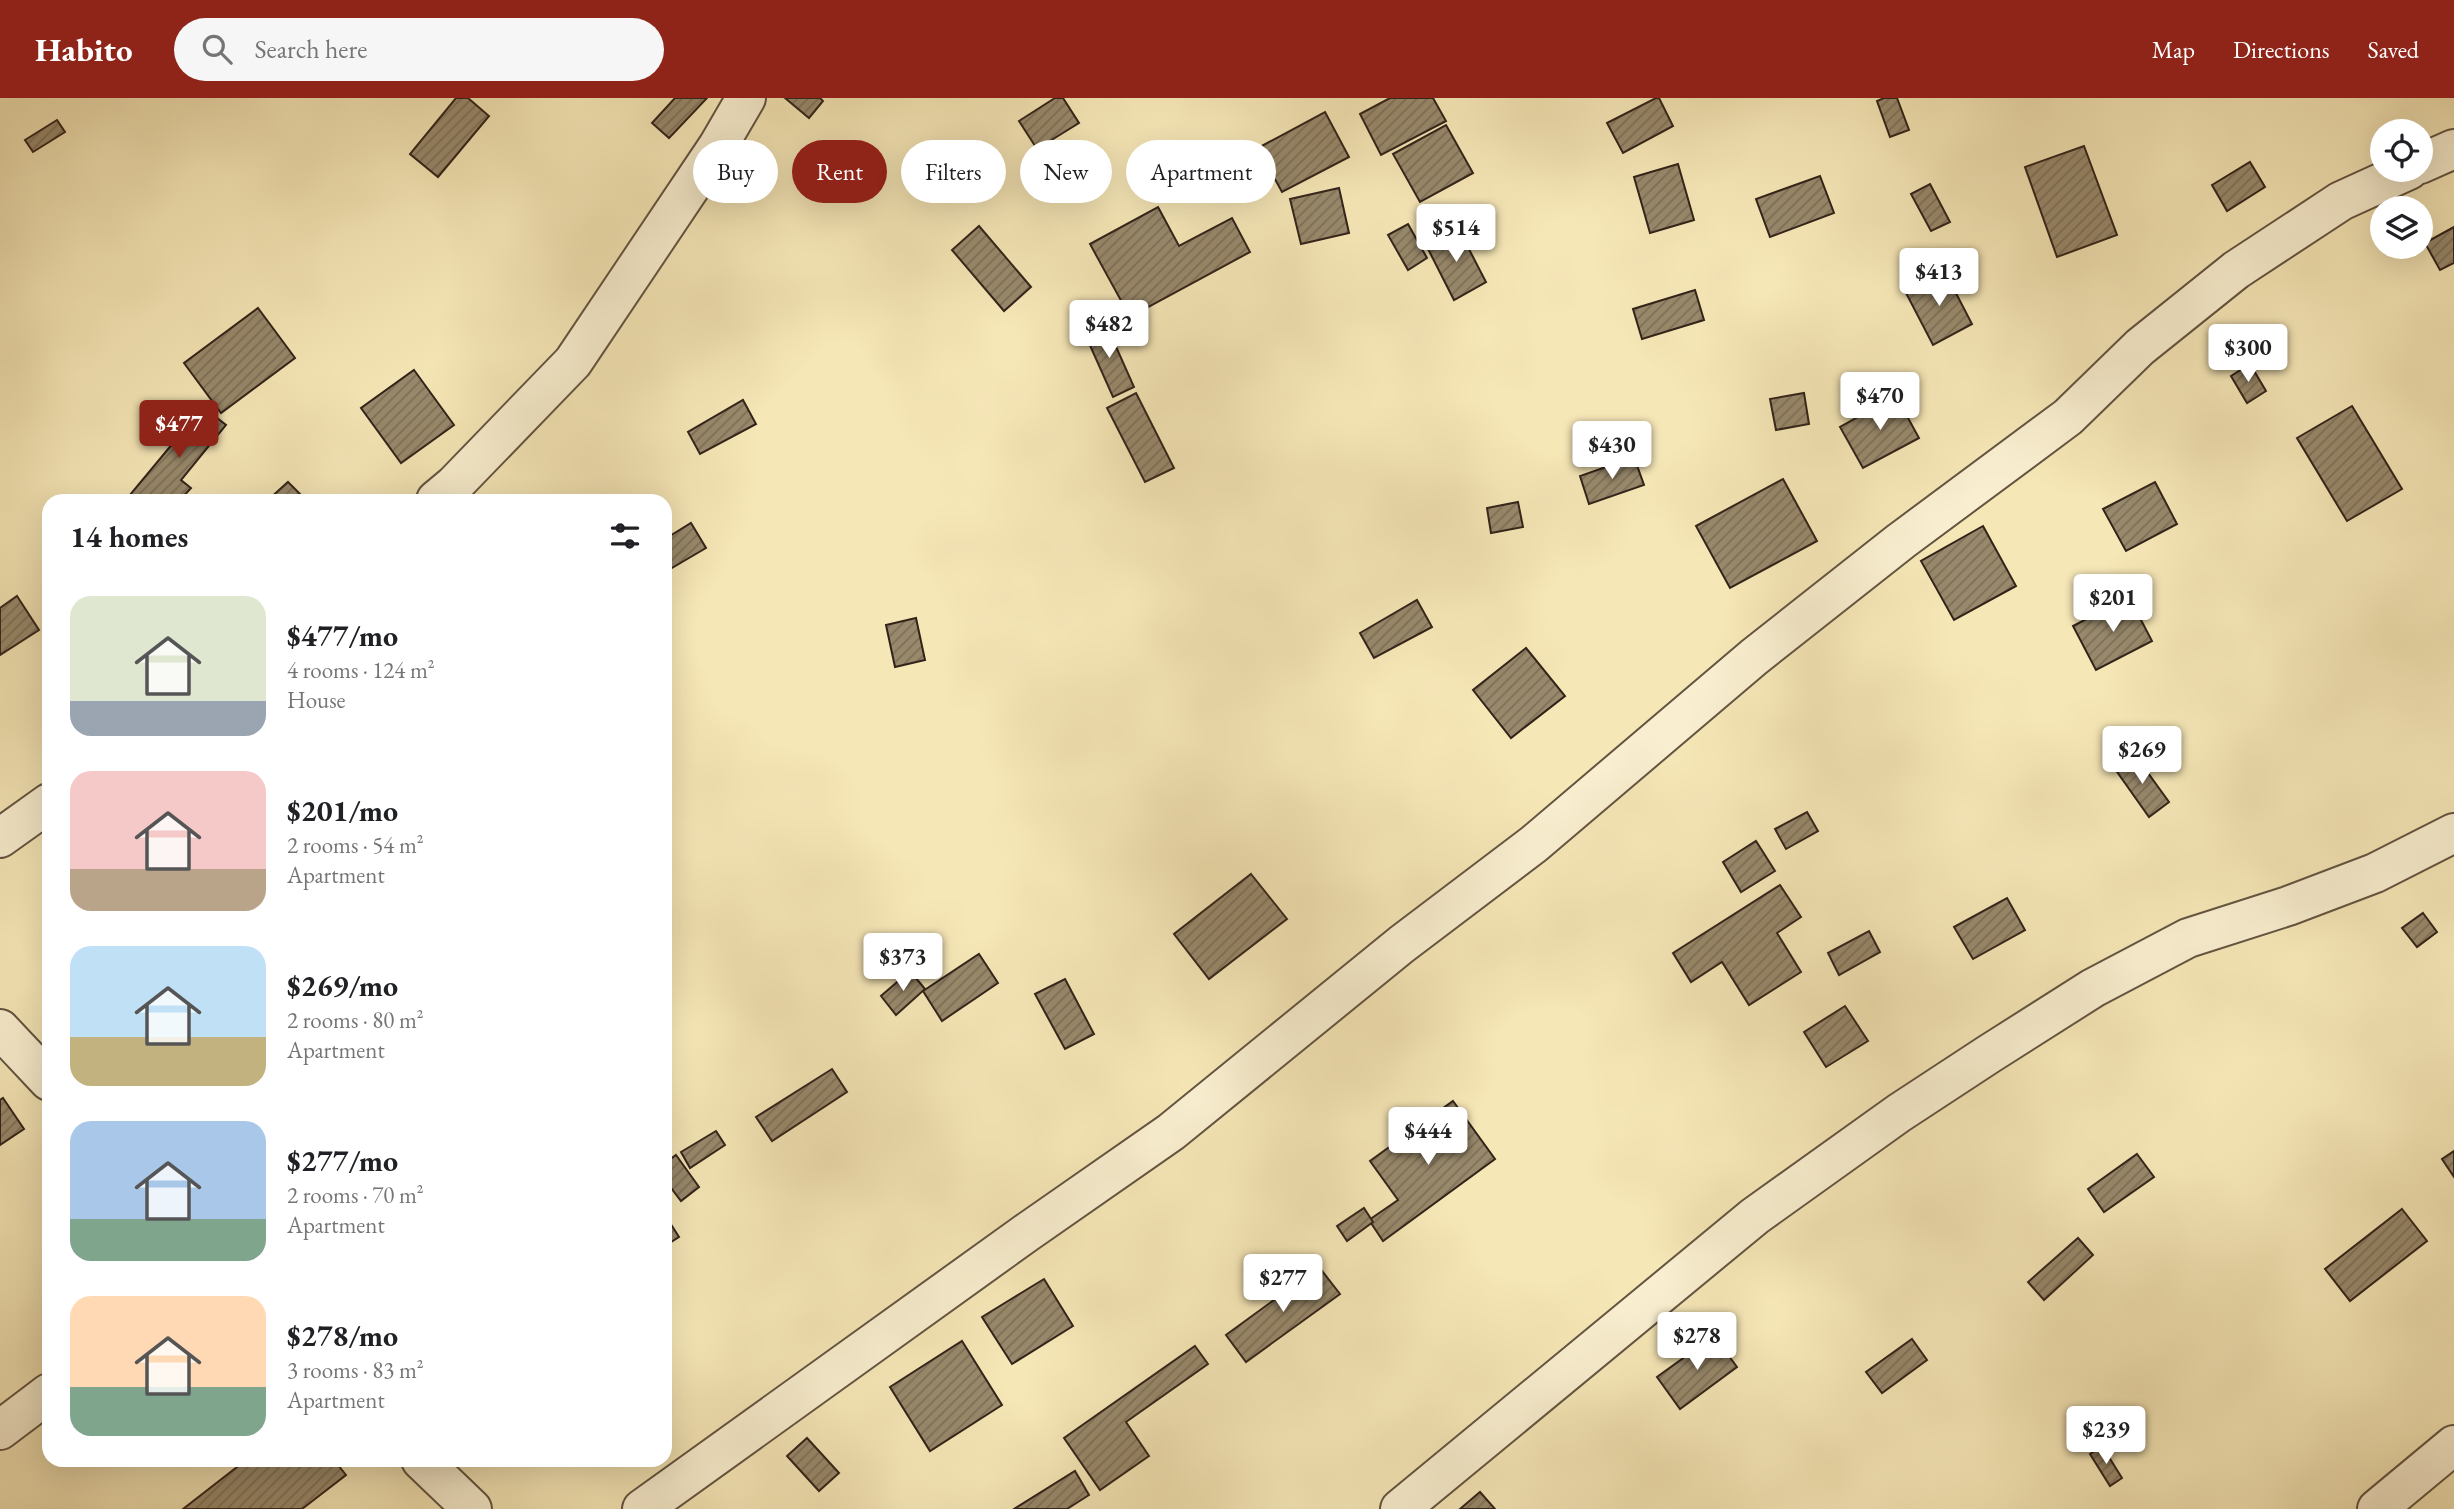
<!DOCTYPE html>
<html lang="en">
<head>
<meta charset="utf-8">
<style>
  :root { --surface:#fff; --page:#f6f6f6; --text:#202124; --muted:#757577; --accent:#8f2418 }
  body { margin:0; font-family:"EB Garamond",serif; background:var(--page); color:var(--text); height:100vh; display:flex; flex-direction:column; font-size:26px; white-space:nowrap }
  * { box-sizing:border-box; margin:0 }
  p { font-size:23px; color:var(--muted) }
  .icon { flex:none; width:38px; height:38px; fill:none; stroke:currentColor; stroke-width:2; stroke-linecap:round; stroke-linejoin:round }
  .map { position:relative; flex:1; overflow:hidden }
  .panel { position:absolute; left:42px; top:396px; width:630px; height:973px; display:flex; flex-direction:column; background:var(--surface); border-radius:21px; box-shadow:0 7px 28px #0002 }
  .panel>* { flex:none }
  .hud { position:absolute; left:693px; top:42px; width:665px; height:63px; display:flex; gap:14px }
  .buttons { position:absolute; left:2370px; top:21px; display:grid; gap:14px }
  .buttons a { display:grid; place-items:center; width:63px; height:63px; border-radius:50%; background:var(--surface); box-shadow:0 7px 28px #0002; font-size:35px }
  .price { position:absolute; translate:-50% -60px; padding:0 16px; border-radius:7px; background:#fff; color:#222; font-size:23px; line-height:46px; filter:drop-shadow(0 2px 4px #0008) }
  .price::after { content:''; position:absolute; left:50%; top:42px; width:21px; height:16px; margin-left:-10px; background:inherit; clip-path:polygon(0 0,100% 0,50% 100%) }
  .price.current { background:var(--accent); color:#fff }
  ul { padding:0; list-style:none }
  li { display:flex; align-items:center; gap:21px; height:175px; padding:0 28px }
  li span { display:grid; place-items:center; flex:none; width:196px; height:140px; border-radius:21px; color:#555 }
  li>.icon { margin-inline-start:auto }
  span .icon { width:84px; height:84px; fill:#fffc; stroke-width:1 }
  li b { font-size:30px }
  h2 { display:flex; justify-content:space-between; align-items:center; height:84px; padding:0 28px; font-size:30px }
  .chip { padding:0 24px; border-radius:32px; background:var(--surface); box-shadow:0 7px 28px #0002; font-size:24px; line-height:63px }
  .chip.current { background:var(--accent); color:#fff }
  header { display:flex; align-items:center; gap:42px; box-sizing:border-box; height:98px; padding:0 35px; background:var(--accent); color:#fff }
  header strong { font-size:33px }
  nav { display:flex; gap:38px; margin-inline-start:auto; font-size:24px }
  .search { width:490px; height:63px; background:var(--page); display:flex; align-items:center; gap:18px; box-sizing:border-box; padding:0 24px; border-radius:38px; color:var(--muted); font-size:26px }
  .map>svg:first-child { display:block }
  .building { fill:url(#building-hatch); stroke:#32231a; stroke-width:2 }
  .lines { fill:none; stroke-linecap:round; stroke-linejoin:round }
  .street-casing { stroke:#635441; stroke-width:42 }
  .street { stroke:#f9efd0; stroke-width:38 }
</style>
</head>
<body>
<header>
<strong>Habito</strong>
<div class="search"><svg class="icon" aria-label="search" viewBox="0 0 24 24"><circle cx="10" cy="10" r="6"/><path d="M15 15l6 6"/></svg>Search here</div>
<nav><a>Map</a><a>Directions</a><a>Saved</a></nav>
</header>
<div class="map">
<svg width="2454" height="1411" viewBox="0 0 2454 1411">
  <defs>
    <pattern id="building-hatch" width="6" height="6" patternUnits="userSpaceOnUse" patternTransform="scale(1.75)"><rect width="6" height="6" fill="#98896c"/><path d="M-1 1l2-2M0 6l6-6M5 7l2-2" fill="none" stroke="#7d7058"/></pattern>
  </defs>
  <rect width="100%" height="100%" fill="#f6e7b7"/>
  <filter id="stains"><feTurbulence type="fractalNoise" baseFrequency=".00286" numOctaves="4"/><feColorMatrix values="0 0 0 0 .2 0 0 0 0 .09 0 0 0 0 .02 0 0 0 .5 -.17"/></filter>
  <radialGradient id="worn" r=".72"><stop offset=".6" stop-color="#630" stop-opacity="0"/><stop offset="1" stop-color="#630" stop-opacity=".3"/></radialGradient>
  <g class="building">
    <polygon points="456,0 468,0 489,18 438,79 410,56"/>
    <polygon points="675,0 707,0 669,40 652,25"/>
    <polygon points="785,0 820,0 823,3 809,20"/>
    <polygon points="1055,0 1063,0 1079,25 1037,51 1019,23"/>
    <polygon points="1390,0 1433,0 1446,23 1381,57 1360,16"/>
    <polygon points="1656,0 1659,0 1673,28 1623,55 1607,25"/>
    <polygon points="1884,0 1897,0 1909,32 1890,39 1877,3"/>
    <polygon points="1325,14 1349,59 1282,94 1258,50"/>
    <polygon points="57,22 65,34 33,54 25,42"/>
    <polygon points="1446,27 1473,75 1420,104 1393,56"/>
    <polygon points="978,46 997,71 956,102 937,78"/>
    <polygon points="2084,48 2117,137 2057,159 2025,69"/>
    <polygon points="2250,64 2265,89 2227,113 2212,87"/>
    <polygon points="1678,66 1694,122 1650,135 1634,79"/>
    <polygon points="1820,78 1834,115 1770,139 1756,101"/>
    <polygon points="1930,86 1950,124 1931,133 1911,96"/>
    <polygon points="1339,90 1349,135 1301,146 1290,101"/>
    <polygon points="1158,109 1179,148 1232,120 1250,154 1130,219 1090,146"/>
    <polygon points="1408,126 1427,160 1408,172 1388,137"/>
    <polygon points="979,128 1031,189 1004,213 952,152"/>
    <polygon points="2454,129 2454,165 2440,172 2425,145"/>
    <polygon points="1458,130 1486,184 1454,202 1426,147"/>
    <polygon points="1945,174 1972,226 1933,247 1906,195"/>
    <polygon points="1695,192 1704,222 1642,241 1633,211"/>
    <polygon points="258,210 295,260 221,315 184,265"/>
    <polygon points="1105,224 1134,289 1113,299 1084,234"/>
    <polygon points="2250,266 2266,293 2247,305 2231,278"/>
    <polygon points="414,272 454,327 401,365 361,310"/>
    <polygon points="1136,295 1174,370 1145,384 1107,310"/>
    <polygon points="1804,295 1809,326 1776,332 1770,301"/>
    <polygon points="1896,298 1919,340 1863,370 1840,329"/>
    <polygon points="743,302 756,326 700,356 688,334"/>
    <polygon points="2352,308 2402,391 2347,423 2297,340"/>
    <polygon points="203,309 226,327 181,382 191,390 180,402 134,402 129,398"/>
    <polygon points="1634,359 1644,387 1589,406 1580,378"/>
    <polygon points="1783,381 1817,443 1730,490 1696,428"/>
    <polygon points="288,384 306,402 268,402"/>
    <polygon points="2155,384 2177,426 2126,453 2103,411"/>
    <polygon points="1518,404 1523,429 1491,435 1487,410"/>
    <polygon points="691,425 706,450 665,474 665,441"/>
    <polygon points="1983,428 2016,488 1954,522 1921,463"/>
    <polygon points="17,498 39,532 0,557 0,510"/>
    <polygon points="2129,499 2152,543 2096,572 2073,528"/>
    <polygon points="1417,502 1432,529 1374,560 1360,535"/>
    <polygon points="916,520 925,562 895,569 886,527"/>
    <polygon points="1526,550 1565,598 1511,640 1473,592"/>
    <polygon points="2135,657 2169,704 2149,719 2115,671"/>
    <polygon points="1807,714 1818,733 1786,751 1775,731"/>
    <polygon points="1756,743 1775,773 1741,794 1723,764"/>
    <polygon points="1251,776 1287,821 1209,881 1174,836"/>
    <polygon points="1780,787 1801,819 1777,835 1801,874 1749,907 1722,864 1691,884 1673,855"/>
    <polygon points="2007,800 2025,832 1973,861 1954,829"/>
    <polygon points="2423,815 2437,834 2417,849 2402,830"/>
    <polygon points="1869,833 1880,854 1839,877 1828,855"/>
    <polygon points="979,856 998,885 942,923 923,893"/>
    <polygon points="910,873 925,891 896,917 881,898"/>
    <polygon points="1065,881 1094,936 1065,951 1035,896"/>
    <polygon points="1845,908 1868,943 1826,969 1804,934"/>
    <polygon points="832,971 847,994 772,1043 756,1019"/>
    <polygon points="3,1000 24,1031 0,1047 0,1002"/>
    <polygon points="1453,1003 1495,1061 1383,1143 1369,1122 1398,1102 1370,1063"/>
    <polygon points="716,1033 725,1047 690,1070 681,1054"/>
    <polygon points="2454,1053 2454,1079 2442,1061"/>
    <polygon points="2137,1056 2154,1079 2104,1114 2088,1091"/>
    <polygon points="676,1057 699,1089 681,1103 665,1082 665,1065"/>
    <polygon points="1364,1110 1373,1124 1347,1143 1337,1128"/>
    <polygon points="2402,1111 2427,1143 2350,1203 2325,1171"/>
    <polygon points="665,1117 679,1139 665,1148"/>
    <polygon points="2078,1140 2093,1157 2044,1202 2028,1184"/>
    <polygon points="1319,1169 1340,1196 1246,1264 1226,1237"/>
    <polygon points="1044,1181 1073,1228 1012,1266 982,1219"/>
    <polygon points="1714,1238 1737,1269 1680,1311 1657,1279"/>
    <polygon points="1912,1241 1927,1262 1882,1295 1866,1274"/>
    <polygon points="962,1243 1002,1307 930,1353 890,1289"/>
    <polygon points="1195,1248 1208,1266 1126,1324 1149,1358 1100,1392 1064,1340"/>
    <polygon points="807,1340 839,1375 819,1393 787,1358"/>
    <polygon points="2102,1348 2122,1380 2110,1388 2090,1356"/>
    <polygon points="246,1362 334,1362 346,1377 302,1411 183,1411"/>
    <polygon points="1075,1373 1089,1397 1067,1411 1014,1411"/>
    <polygon points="1480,1394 1495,1411 1460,1411"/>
  </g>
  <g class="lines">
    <defs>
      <g id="street">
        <polyline points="2420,66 2454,51"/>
        <polyline points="436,402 454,387 573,264 718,48 746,0"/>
        <polyline points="0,740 49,705"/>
        <polyline points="0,931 49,983"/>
        <polyline points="0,1332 49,1295"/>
        <polyline points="421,1362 472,1411"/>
        <polyline points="642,1411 1026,1135 1171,1034 1402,846 1534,746 1754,559 1901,443 2068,319 2140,249 2236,172 2341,103 2409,72"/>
        <polyline points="1400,1411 1755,1118 1899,1015 1989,956 2093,890 2188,840 2288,808 2375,775 2454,735"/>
        <polyline points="2377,1411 2454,1347"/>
      </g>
    </defs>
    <use href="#street" class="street-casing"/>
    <use href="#street" class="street"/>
  </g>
  <rect width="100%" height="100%" filter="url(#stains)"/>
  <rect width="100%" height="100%" fill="url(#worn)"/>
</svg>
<div class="buttons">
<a><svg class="icon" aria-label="locate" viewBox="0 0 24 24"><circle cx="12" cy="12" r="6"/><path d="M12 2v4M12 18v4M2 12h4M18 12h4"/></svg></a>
<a><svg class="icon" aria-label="layers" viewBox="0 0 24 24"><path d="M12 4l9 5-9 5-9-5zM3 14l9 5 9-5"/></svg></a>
</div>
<b class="price" style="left:1456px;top:166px">$514</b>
<b class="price" style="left:1939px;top:210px">$413</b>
<b class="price" style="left:1109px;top:262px">$482</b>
<b class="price" style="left:2248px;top:286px">$300</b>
<b class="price" style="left:1880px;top:334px">$470</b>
<b class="price current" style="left:179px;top:362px">$477</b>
<b class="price" style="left:1612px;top:383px">$430</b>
<b class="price" style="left:2113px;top:536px">$201</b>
<b class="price" style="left:2142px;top:688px">$269</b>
<b class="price" style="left:903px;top:895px">$373</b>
<b class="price" style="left:1428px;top:1069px">$444</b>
<b class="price" style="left:1283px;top:1216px">$277</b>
<b class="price" style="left:1697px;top:1274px">$278</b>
<b class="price" style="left:2106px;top:1368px">$239</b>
<div class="hud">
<a class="chip">Buy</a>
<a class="chip current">Rent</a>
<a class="chip">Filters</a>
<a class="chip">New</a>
<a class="chip">Apartment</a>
</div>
<section class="panel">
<h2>14 homes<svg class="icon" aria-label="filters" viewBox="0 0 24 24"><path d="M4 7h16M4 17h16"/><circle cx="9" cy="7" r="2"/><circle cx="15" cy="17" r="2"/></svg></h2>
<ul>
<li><span style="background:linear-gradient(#dfe7d0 75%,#9aa5b1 0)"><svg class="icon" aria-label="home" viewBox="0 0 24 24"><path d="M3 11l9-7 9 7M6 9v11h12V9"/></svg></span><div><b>$477/mo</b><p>4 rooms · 124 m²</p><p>House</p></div></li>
<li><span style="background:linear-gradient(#f6c9c9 70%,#b9a48a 0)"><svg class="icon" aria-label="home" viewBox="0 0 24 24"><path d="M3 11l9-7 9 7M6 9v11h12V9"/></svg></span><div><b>$201/mo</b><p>2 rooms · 54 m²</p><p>Apartment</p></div></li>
<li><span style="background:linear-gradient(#bfe0f5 65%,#c2b280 0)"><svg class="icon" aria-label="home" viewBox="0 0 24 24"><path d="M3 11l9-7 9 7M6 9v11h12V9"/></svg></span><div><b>$269/mo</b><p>2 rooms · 80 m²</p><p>Apartment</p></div></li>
<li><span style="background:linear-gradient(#a9c7e8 70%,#7fa58c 0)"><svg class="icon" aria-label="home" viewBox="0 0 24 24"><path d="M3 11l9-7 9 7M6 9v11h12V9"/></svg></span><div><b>$277/mo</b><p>2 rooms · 70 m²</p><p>Apartment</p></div></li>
<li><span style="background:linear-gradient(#ffd9b3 65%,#7fa58c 0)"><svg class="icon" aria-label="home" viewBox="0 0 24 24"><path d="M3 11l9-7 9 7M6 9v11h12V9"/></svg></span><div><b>$278/mo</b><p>3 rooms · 83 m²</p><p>Apartment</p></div></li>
</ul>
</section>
</div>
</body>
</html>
